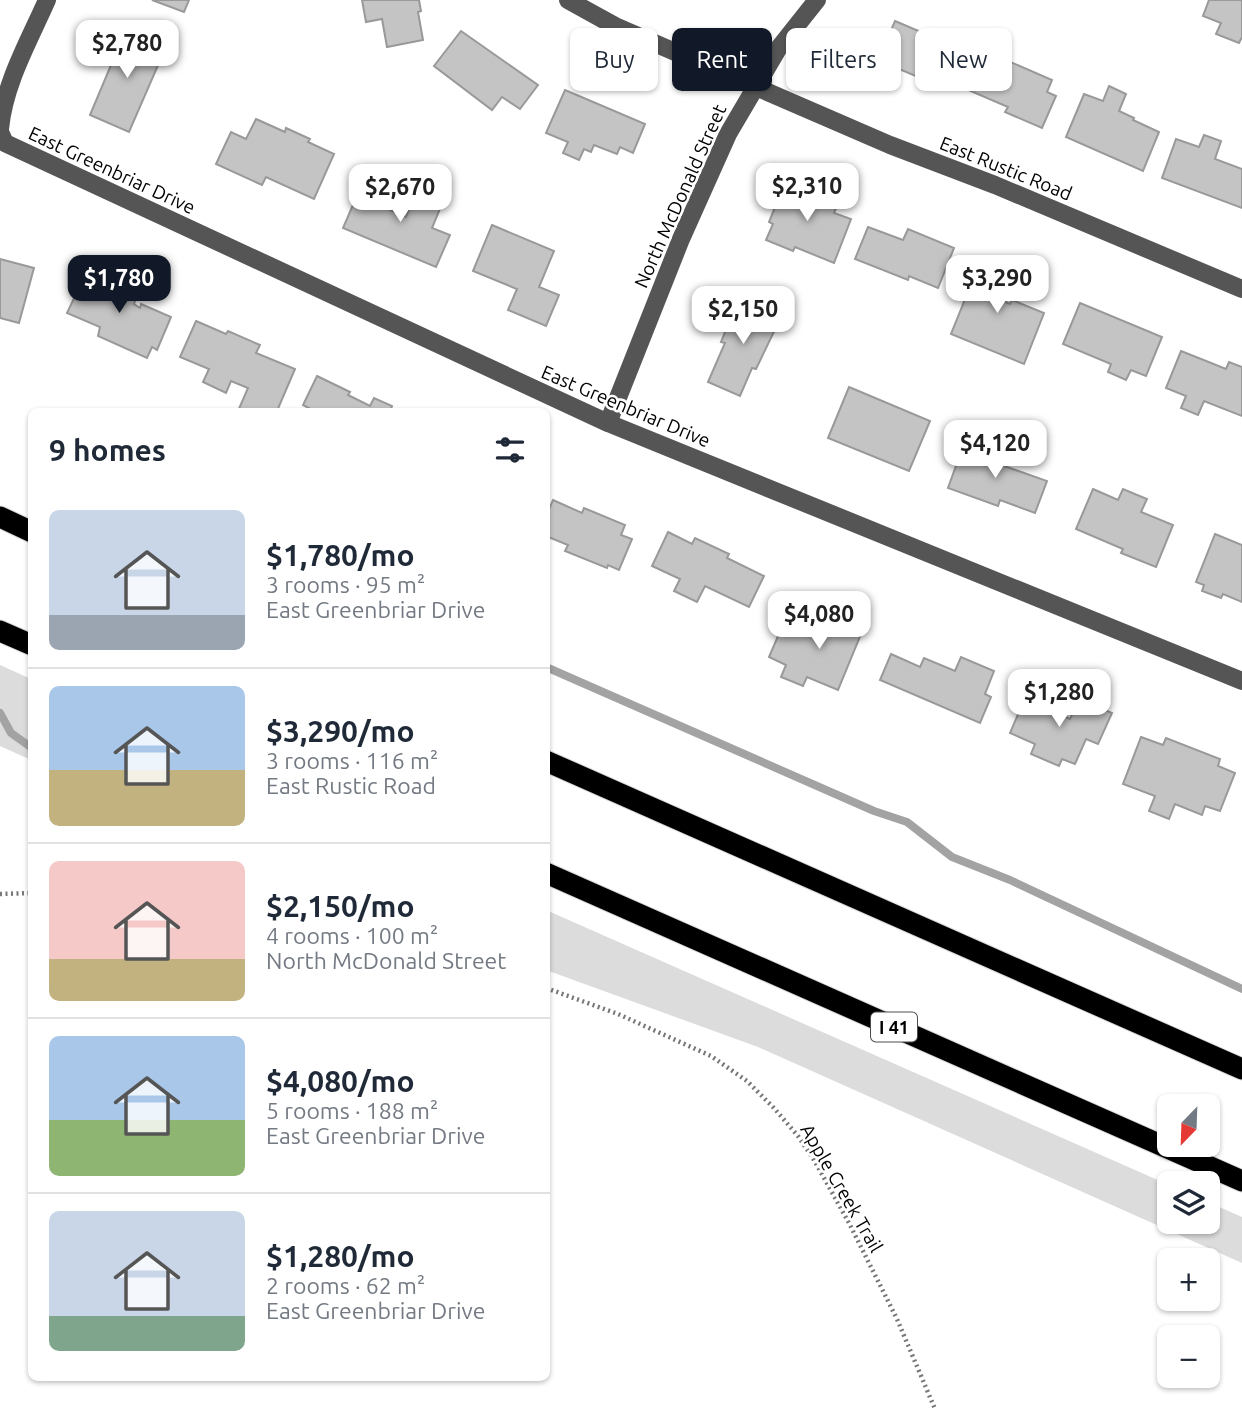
<!DOCTYPE html>
<html lang="en">
<head>
<meta charset="utf-8">
<style>
  :root { --surface:#fff; --page:#f2f2f3; --text:#1f2937; --muted:#747a83; --line:#e0e1e3; --accent:#111827 }
  body { margin:0; font-family:Ubuntu,sans-serif; background:var(--page); color:var(--text); height:100vh; display:flex; flex-direction:column; font-size:26px; white-space:nowrap }
  * { box-sizing:border-box; margin:0 }
  p { font-size:23px; color:var(--muted) }
  .icon { flex:none; width:38px; height:38px; fill:none; stroke:currentColor; stroke-width:2; stroke-linecap:round; stroke-linejoin:round }
  .map { position:relative; flex:1; overflow:hidden }
  .sheet { position:absolute; left:28px; top:408px; width:522px; height:973px; display:flex; flex-direction:column; background:var(--surface); border-radius:10px; box-shadow:0 2px 5px #0004 }
  .sheet>* { flex:none }
  .hud { position:absolute; left:570px; top:28px; width:565px; height:63px; display:flex; gap:14px }
  .needle { width:46px; rotate:203deg }
  .buttons { position:absolute; left:1157px; top:1094px; display:grid; gap:14px }
  .buttons a { display:grid; place-items:center; width:63px; height:63px; border-radius:10px; background:var(--surface); box-shadow:0 2px 5px #0004; font-size:35px }
  .price { position:absolute; translate:-50% -60px; padding:0 16px; border-radius:14px; background:#fff; color:#222; font-size:23px; line-height:46px; filter:drop-shadow(0 2px 4px #0008) }
  .price::after { content:''; position:absolute; left:50%; top:42px; width:21px; height:16px; margin-left:-10px; background:inherit; clip-path:polygon(0 0,100% 0,50% 100%) }
  .price.selected { background:var(--accent); color:#fff }
  ul { padding:0; list-style:none }
  li { display:flex; align-items:center; gap:21px; height:175px; padding:0 21px }
  li+li { border-top:2px solid var(--line) }
  li span { display:grid; place-items:center; flex:none; width:196px; height:140px; border-radius:10px; color:#555 }
  li>.icon { margin-inline-start:auto }
  span .icon { width:84px; height:84px; fill:#fffc; stroke-width:1 }
  li b { font-size:30px }
  h2 { display:flex; justify-content:space-between; align-items:center; height:84px; padding:0 21px; font-size:30px }
  .chip { padding:0 24px; border-radius:10px; background:var(--surface); box-shadow:0 2px 5px #0004; font-size:24px; line-height:63px }
  .chip.selected { background:var(--accent); color:#fff }
  .map>svg:first-child { display:block }
  .green { fill:#dcdcdc }
  .lines { fill:none; stroke-linecap:round; stroke-linejoin:round }
  .stream { stroke:#a3a3a3; stroke-width:8 }
  .building { fill:#c4c4c4; stroke:#999; stroke-width:2 }
  .highway-casing { stroke:#dbdbdb; stroke-width:23 }
  .path { stroke:#777; stroke-width:4.5; stroke-dasharray:2 3.5; stroke-linecap:butt }
  .minor { stroke:#555; stroke-width:18 }
  .highway { stroke:#000; stroke-width:21 }
  .labels { text-anchor:middle; dominant-baseline:central; stroke-width:5; stroke-linejoin:round; paint-order:stroke }
  .shield { fill:#fff; stroke:#4c4c4c; stroke-width:2 }
  .shield-label { font-size:18px; font-weight:bold; fill:#000 }
  .street-label { font-size:19px; fill:#000; stroke:#fff }
</style>
</head>
<body>
<div class="map">
<svg width="1242" height="1409" viewBox="0 0 1242 1409">
  <rect width="100%" height="100%" fill="#fff"/>
  <g class="green">
    <polygon points="0,665 31,679 31,760 0,746"/>
    <polygon points="546,910 1169,1185 1169,1222 1208,1222 1208,1202 1242,1217 1242,1263 758,1047 546,970"/>
  </g>
  <g class="lines">
    <g class="stream">
      <polyline points="546,667 874,811 907,822 952,857 1010,880 1242,989"/>
      <polyline points="0,713 11,733 32,748"/>
    </g>
  </g>
  <g class="building">
    <polygon points="152,0 189,0 184,12"/>
    <polygon points="362,0 419,0 421,11 418,12 423,40 387,47 382,19 366,22"/>
    <polygon points="1209,0 1242,0 1242,37 1239,43 1216,34 1221,23 1203,16"/>
    <polygon points="895,21 961,49 944,88 873,58 884,33 889,35"/>
    <polygon points="127,27 160,41 152,60 159,63 129,132 90,115"/>
    <polygon points="461,31 538,85 520,109 502,97 492,110 434,66"/>
    <polygon points="983,50 1052,80 1047,92 1056,96 1042,128 1005,112 1008,107 966,89"/>
    <polygon points="1109,86 1126,94 1119,111 1134,118 1133,120 1159,132 1143,171 1066,137 1084,94 1103,101"/>
    <polygon points="565,90 645,124 633,153 620,147 617,154 594,145 591,152 584,149 579,160 563,153 568,142 546,133"/>
    <polygon points="256,119 285,132 286,128 310,139 308,142 334,154 314,199 266,177 262,185 216,164 231,132 246,139"/>
    <polygon points="1204,135 1221,141 1215,159 1242,169 1242,208 1162,178 1176,139 1199,147"/>
    <polygon points="786,180 818,192 816,198 837,206 834,213 851,219 834,263 795,247 793,251 766,240 773,224 769,222"/>
    <polygon points="362,184 393,197 388,209 406,217 418,188 444,199 432,228 450,235 436,267 343,228"/>
    <polygon points="492,225 554,251 539,287 559,295 546,326 508,310 517,289 473,271"/>
    <polygon points="868,227 903,240 908,229 954,248 938,288 909,276 908,280 855,259"/>
    <polygon points="982,257 1015,271 1003,301 1010,304 1012,300 1044,313 1024,364 951,334"/>
    <polygon points="0,259 34,268 19,323 0,318"/>
    <polygon points="86,273 108,283 111,276 125,283 125,290 137,296 134,304 140,308 141,304 171,317 157,350 152,347 147,358 98,336 100,327 67,313"/>
    <polygon points="739,300 781,317 756,369 752,368 740,396 708,382 725,343 721,342 727,327 722,325 728,311 733,314"/>
    <polygon points="1080,303 1162,337 1146,376 1131,370 1126,380 1108,372 1111,364 1063,344"/>
    <polygon points="196,321 226,334 228,331 260,345 256,353 295,369 277,411 238,411 248,388 231,381 226,393 203,382 209,369 180,357"/>
    <polygon points="1181,351 1226,369 1229,362 1242,367 1242,416 1204,401 1198,415 1181,408 1186,396 1166,388"/>
    <polygon points="317,376 350,392 348,395 370,406 374,398 392,406 391,409 396,411 314,411 303,405"/>
    <polygon points="849,387 930,421 909,471 828,438"/>
    <polygon points="965,441 991,449 987,460 1047,481 1035,513 1000,500 998,506 948,488"/>
    <polygon points="1093,489 1118,500 1123,489 1147,499 1141,512 1173,525 1156,567 1121,553 1123,549 1076,529"/>
    <polygon points="553,500 582,513 584,508 625,525 621,535 632,539 619,570 608,565 607,568 565,551 568,545 546,536 546,516"/>
    <polygon points="668,532 692,544 695,538 729,554 727,558 764,576 749,607 705,586 697,602 674,591 680,579 652,566"/>
    <polygon points="1215,534 1242,545 1242,602 1223,594 1221,598 1202,591 1204,585 1196,582"/>
    <polygon points="834,609 866,622 838,690 807,677 803,686 781,677 786,665 769,657 784,622 821,638"/>
    <polygon points="891,654 920,667 924,658 955,671 961,657 994,671 985,694 991,697 980,723 880,680"/>
    <polygon points="1028,691 1052,702 1049,710 1070,719 1079,699 1112,713 1098,744 1086,739 1075,764 1062,759 1059,766 1031,754 1035,744 1010,733"/>
    <polygon points="1141,737 1163,745 1166,738 1220,759 1218,766 1235,773 1220,811 1205,806 1202,815 1175,804 1169,819 1149,811 1155,796 1123,784"/>
  </g>
  <g class="lines">
    <defs>
      <g id="highway">
        <polyline points="0,517 32,532"/>
        <polyline points="0,631 32,645"/>
        <polyline points="546,761 1242,1069"/>
        <polyline points="546,873 1242,1181"/>
      </g>
    </defs>
    <use href="#highway" class="highway-casing"/>
    <g class="path">
      <polyline points="0,894 32,893"/>
      <polyline points="546,988 618,1014 711,1056 747,1081 773,1107 798,1136 814,1160 849,1223 897,1319 935,1409"/>
    </g>
    <g class="minor">
      <polyline points="568,0 615,26 890,145 995,185 1242,289"/>
      <path d="M0 129C4 84 29 41 47 0"/>
      <polyline points="0,132 5,143 608,423 1242,681"/>
      <polyline points="608,423 681,239 728,134 778,49 817,0"/>
    </g>
    <use href="#highway" class="highway"/>
  </g>
  <g class="labels">
    <rect class="shield" x="871" y="1012.5" width="46" height="29" rx="5"/>
    <g class="shield-label">
      <text x="894" y="1027">I 41</text>
    </g>
    <g class="street-label">
      <text transform="translate(1006 168) rotate(22)">East Rustic Road</text>
      <text transform="translate(112 170) rotate(25)">East Greenbriar Drive</text>
      <text transform="translate(680 196) rotate(-66)">North McDonald Street</text>
      <text transform="translate(626 406) rotate(23)">East Greenbriar Drive</text>
      <text transform="translate(842 1188) rotate(60)">Apple Creek Trail</text>
    </g>
  </g>
</svg>
<div class="buttons">
<a><svg class="needle" viewBox="-14 -14 28 28"><path d="M0-13l5 13h-10z" fill="#e53935"/><path d="M0 13l5-13h-10z" fill="#747a83"/></svg></a>
<a><svg class="icon" aria-label="layers" viewBox="0 0 24 24"><path d="M12 4l9 5-9 5-9-5zM3 14l9 5 9-5"/></svg></a>
<a>+</a>
<a>−</a>
</div>
<b class="price" style="left:127px;top:80px">$2,780</b>
<b class="price" style="left:807px;top:223px">$2,310</b>
<b class="price" style="left:400px;top:224px">$2,670</b>
<b class="price selected" style="left:119px;top:315px">$1,780</b>
<b class="price" style="left:997px;top:315px">$3,290</b>
<b class="price" style="left:743px;top:346px">$2,150</b>
<b class="price" style="left:995px;top:480px">$4,120</b>
<b class="price" style="left:819px;top:651px">$4,080</b>
<b class="price" style="left:1059px;top:729px">$1,280</b>
<div class="hud">
<a class="chip">Buy</a>
<a class="chip selected">Rent</a>
<a class="chip">Filters</a>
<a class="chip">New</a>
</div>
<section class="sheet">
<h2>9 homes<svg class="icon" aria-label="filters" viewBox="0 0 24 24"><path d="M4 7h16M4 17h16"/><circle cx="9" cy="7" r="2"/><circle cx="15" cy="17" r="2"/></svg></h2>
<ul>
<li><span style="background:linear-gradient(#c9d6e8 75%,#9aa5b1 0)"><svg class="icon" aria-label="home" viewBox="0 0 24 24"><path d="M3 11l9-7 9 7M6 9v11h12V9"/></svg></span><div><b>$1,780/mo</b><p>3 rooms · 95 m²</p><p>East Greenbriar Drive</p></div></li>
<li><span style="background:linear-gradient(#a9c7e8 60%,#c2b280 0)"><svg class="icon" aria-label="home" viewBox="0 0 24 24"><path d="M3 11l9-7 9 7M6 9v11h12V9"/></svg></span><div><b>$3,290/mo</b><p>3 rooms · 116 m²</p><p>East Rustic Road</p></div></li>
<li><span style="background:linear-gradient(#f6c9c9 70%,#c2b280 0)"><svg class="icon" aria-label="home" viewBox="0 0 24 24"><path d="M3 11l9-7 9 7M6 9v11h12V9"/></svg></span><div><b>$2,150/mo</b><p>4 rooms · 100 m²</p><p>North McDonald Street</p></div></li>
<li><span style="background:linear-gradient(#a9c7e8 60%,#8fb573 0)"><svg class="icon" aria-label="home" viewBox="0 0 24 24"><path d="M3 11l9-7 9 7M6 9v11h12V9"/></svg></span><div><b>$4,080/mo</b><p>5 rooms · 188 m²</p><p>East Greenbriar Drive</p></div></li>
<li><span style="background:linear-gradient(#c9d6e8 75%,#7fa58c 0)"><svg class="icon" aria-label="home" viewBox="0 0 24 24"><path d="M3 11l9-7 9 7M6 9v11h12V9"/></svg></span><div><b>$1,280/mo</b><p>2 rooms · 62 m²</p><p>East Greenbriar Drive</p></div></li>
</ul>
</section>
</div>
</body>
</html>
